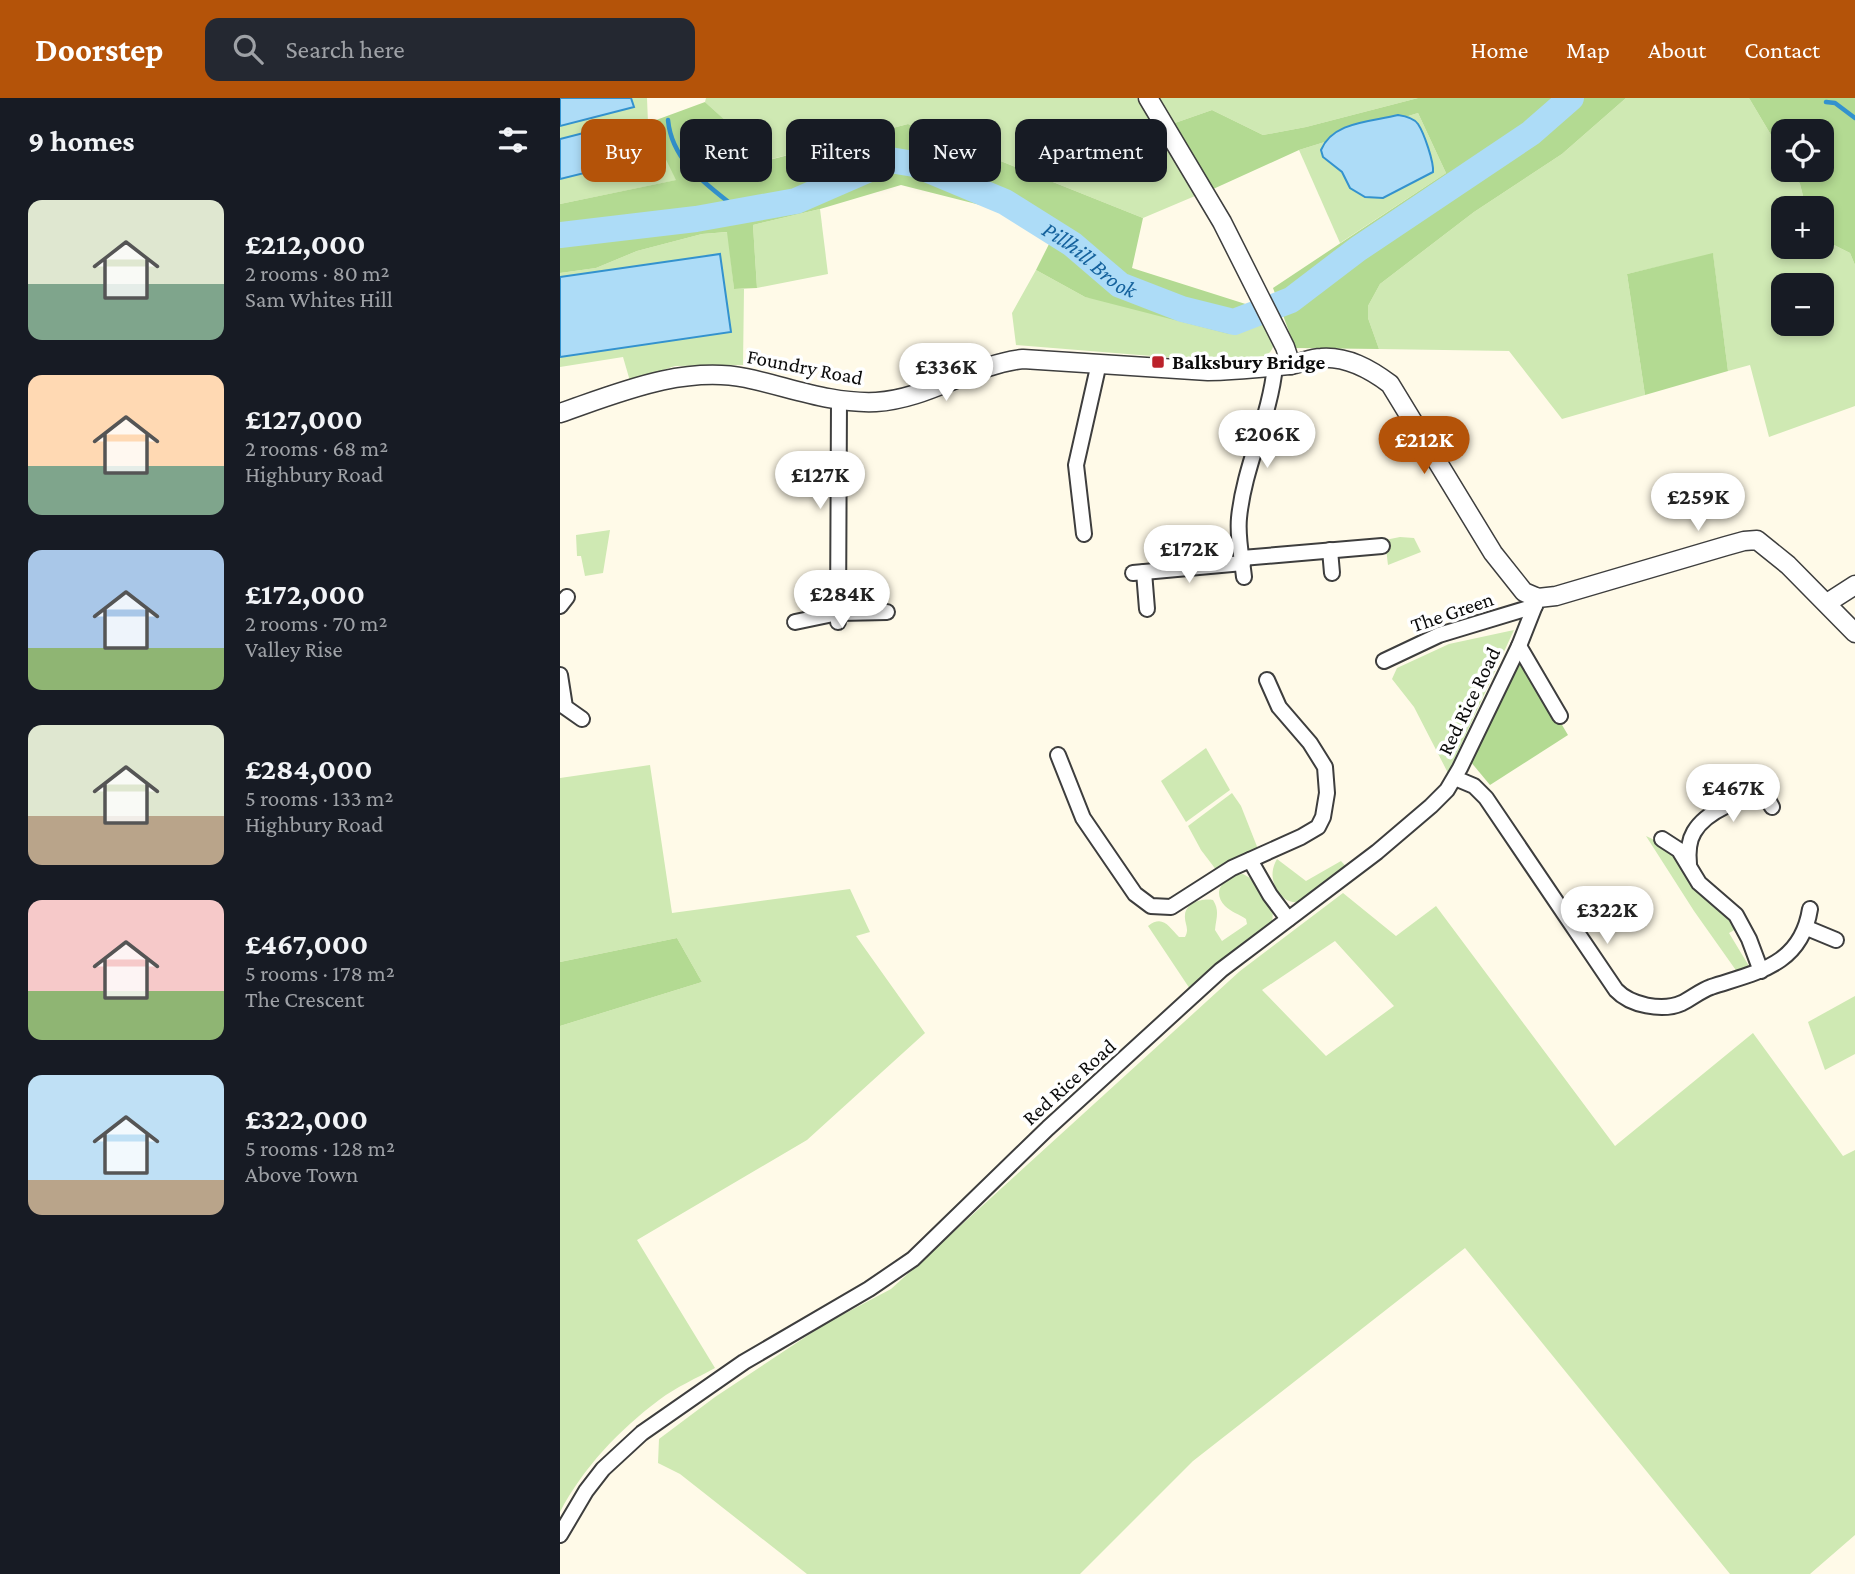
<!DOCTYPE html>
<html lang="en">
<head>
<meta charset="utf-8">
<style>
  :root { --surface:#171b24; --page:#242831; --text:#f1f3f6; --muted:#9ea1a6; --accent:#b45309 }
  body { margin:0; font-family:"Crimson Pro",serif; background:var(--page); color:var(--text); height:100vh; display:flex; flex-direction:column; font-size:26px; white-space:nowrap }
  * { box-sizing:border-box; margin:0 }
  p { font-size:23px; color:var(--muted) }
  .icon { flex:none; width:38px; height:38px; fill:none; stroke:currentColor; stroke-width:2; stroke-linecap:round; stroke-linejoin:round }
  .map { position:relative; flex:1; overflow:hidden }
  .drawer { display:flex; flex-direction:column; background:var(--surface); width:560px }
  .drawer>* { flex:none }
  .hud { position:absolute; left:21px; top:21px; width:665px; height:63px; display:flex; gap:14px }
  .tools { position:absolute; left:1211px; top:21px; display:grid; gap:14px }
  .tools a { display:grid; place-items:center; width:63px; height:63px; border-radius:14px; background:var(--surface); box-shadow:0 4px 10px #0003; font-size:35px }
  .price { position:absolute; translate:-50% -60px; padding:0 16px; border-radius:24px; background:#fff; color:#222; font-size:23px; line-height:46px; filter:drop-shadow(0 2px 4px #0008) }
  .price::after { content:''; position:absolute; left:50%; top:42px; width:21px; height:16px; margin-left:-10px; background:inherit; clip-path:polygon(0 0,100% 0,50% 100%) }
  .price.selected { background:var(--accent); color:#fff }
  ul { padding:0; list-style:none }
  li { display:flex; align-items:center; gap:21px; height:175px; padding:0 28px }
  li span { display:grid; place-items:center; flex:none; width:196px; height:140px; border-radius:14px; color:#555 }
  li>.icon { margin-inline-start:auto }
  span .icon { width:84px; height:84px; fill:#fffc; stroke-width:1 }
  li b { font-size:30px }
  h2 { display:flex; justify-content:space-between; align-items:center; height:84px; padding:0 28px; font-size:30px }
  .chip { padding:0 24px; border-radius:14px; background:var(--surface); box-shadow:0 4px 10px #0003; font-size:24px; line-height:63px }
  .chip.selected { background:var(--accent); color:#fff }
  header { display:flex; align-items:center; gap:42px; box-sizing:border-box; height:98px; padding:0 35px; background:var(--accent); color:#fff }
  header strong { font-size:33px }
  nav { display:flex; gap:38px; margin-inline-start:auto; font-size:24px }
  .search { width:490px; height:63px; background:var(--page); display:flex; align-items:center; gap:18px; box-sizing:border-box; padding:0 24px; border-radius:14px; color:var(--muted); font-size:26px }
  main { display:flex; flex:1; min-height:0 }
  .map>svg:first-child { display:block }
  .green { fill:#cfe9b3; fill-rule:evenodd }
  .forest { fill:#b3da92 }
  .water { fill:#addcf7; stroke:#3392ce; stroke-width:2 }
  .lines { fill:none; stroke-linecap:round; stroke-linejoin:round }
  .stream { stroke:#3392ce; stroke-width:4.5 }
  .river { stroke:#addcf7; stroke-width:26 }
  .minor-casing { stroke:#3e3e3e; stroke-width:18 }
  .tertiary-casing { stroke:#3e3e3e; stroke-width:21 }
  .minor { stroke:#fff; stroke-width:14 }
  .tertiary { stroke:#fff; stroke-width:18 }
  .poi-dot { fill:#bb222b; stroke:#fff; stroke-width:2.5 }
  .labels { text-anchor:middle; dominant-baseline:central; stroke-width:7; stroke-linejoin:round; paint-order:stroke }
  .poi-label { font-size:21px; font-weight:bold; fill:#0b0b0b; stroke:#fff; text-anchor:start }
  .street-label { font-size:21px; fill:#0b0b0b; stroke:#fff }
  .water-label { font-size:23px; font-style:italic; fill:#14629d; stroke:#fff }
</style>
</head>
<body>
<header>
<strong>Doorstep</strong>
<div class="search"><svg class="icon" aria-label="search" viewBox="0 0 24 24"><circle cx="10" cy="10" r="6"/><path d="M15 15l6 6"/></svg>Search here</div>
<nav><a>Home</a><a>Map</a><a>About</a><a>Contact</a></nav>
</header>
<main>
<section class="drawer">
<h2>9 homes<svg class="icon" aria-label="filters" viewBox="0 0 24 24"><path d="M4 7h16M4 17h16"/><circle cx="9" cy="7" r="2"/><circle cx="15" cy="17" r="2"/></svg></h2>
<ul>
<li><span style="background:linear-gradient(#dfe7d0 60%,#7fa58c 0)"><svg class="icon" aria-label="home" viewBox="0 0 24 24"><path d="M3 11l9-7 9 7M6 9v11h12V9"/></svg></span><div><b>£212,000</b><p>2 rooms · 80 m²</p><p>Sam Whites Hill</p></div></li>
<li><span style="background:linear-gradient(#ffd9b3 65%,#7fa58c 0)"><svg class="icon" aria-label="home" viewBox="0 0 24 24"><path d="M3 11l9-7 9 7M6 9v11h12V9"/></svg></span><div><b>£127,000</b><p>2 rooms · 68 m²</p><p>Highbury Road</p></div></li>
<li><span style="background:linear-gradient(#a9c7e8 70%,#8fb573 0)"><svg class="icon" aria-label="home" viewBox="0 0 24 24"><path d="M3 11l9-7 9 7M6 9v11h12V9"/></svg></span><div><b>£172,000</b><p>2 rooms · 70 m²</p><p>Valley Rise</p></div></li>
<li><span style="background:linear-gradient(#dfe7d0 65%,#b9a48a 0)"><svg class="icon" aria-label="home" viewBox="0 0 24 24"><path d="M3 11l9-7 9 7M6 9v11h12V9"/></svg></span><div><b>£284,000</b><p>5 rooms · 133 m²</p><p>Highbury Road</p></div></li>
<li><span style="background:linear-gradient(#f6c9c9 65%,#8fb573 0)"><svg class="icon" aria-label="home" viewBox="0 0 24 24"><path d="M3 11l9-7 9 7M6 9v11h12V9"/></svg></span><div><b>£467,000</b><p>5 rooms · 178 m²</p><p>The Crescent</p></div></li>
<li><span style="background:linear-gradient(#bfe0f5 75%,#b9a48a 0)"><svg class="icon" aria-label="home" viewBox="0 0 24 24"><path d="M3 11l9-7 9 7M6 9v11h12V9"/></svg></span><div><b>£322,000</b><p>5 rooms · 128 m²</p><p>Above Town</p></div></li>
</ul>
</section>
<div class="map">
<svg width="1295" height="1476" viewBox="0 0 1295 1476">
  <rect width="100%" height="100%" fill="#fffae8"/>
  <g class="green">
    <polygon points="71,0 87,0 88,25 117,82 0,106 0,81 64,65 55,27 0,41 0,28 73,9"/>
    <polygon points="146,0 577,0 635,98 583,120 348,26 208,62 145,4"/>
    <polygon points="598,0 858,0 746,29 703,37 652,12 612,26"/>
    <path d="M1066 0H1189L1223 57V72H1232L1240 86 1246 110H1223V149H1262V141L1290 155 1295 167V308L1209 339 1190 267 1168 273 1153 156 1067 176 1085 297 1002 321 949 253 819 251 808 220V208L820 186 914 114 1002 56ZM1223 187H1262V226H1223Z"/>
    <polygon points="858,15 886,75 780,145 739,52"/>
    <polygon points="260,111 268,176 197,190 193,127"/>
    <polygon points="168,134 174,191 184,191 183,267 115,268 70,283 63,259 0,269 0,259 171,234 159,156 0,179 0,175 36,170 77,153 142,136"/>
    <path d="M476 172 525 199 706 224C712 236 720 251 704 258L666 264 456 247 452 215Z"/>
    <polygon points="50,432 43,475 25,478 21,458 17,458 16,437"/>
    <polygon points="840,439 854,440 861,454 828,467 825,442"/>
    <polygon points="954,532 888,675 854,609 832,581 837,570 889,546"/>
    <polygon points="646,650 670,692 626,724 601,683"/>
    <path d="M90 667 112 815 290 791 310 834 296 838 365 935 247 1042 77 1142 155 1270C137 1280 116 1289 99 1302 59 1332 23 1370 0 1414V928L142 884 117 840 0 864V680Z"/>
    <polygon points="672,695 681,708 698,751 657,773 641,752 628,728"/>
    <path d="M1086 738C1116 752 1120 764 1133 792L1138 791 1166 812 1178 830 1169 835 1192 873 1180 878 1134 813Z"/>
    <path d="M717 761 746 783 781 763 789 772C768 787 733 826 715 788 711 778 712 770 717 761Z"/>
    <path d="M683 776 690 780 713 812 712 828 659 863 630 891 588 828C603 816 609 829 619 839H625C630 830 624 826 625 817 626 804 643 800 653 802 660 813 656 820 655 832L662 843 687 826 686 821C679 816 671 814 665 808 650 792 666 778 683 776Z"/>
    <path d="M783 795 836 838 876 808 1055 1048 1193 935 1283 1058 1295 1052V1437L1250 1476H1170L905 1150 633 1363 520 1476H247L120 1376 98 1365 99 1341 155 1299 265 1226 331 1191 680 873ZM775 843 834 908 766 958 702 892Z"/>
    <polygon points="1295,898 1295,956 1265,972 1248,924"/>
  </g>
  <g class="forest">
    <polygon points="858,0 1066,0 1002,56 914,114 820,186 808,208 808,220 819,251 735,250 713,190 886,75 858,15 739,52 651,92 612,26 652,12 703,37 746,29"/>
    <polygon points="1189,0 1295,0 1295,167 1290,155 1262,141 1262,110 1246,110 1240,86 1232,72 1262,72 1262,33 1223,33 1223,57"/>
    <polygon points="145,4 209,62 348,26 583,120 572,170 695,209 706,224 669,236 525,199 476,172 490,144 444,113 341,87 260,111 193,127 197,190 174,191 167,134 142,136 77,153 36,170 0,175 0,106 116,82 88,25"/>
    <polygon points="1153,155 1168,273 1085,297 1067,176"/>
    <polygon points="959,555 1008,637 930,687 910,663"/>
    <polygon points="117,840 142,884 0,928 0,864"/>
  </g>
  <g class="water">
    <polygon points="0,0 71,0 74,9 0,28"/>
    <path d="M838 17C845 18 854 20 858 26 864 35 874 64 873 74L823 100 805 99 790 90 782 74 763 59 761 52C773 23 812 24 838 17Z"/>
    <polygon points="55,27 65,65 0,81 0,41"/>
    <polygon points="160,156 171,234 0,259 0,179"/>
  </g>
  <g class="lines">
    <g class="stream">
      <polyline points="1266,4 1275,5 1295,20"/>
      <path d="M108 22C112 65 149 88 180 113"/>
    </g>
    <path class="river" id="s1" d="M0 137 136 121 236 103 330 62 354 66 445 104 512 146 560 187 622 211 674 224 731 202 798 151 971 35 1011 0"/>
    <defs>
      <g id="minor">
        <polyline points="524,436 516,367 539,265"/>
        <polyline points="770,452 772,475"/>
        <polyline points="682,460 822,448"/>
        <polyline points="584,474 587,511"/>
        <polyline points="573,475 683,465"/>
        <path d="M684 479C682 460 677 440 679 420 684 368 710 320 715 268"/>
        <polyline points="0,508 7,499"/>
        <polyline points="235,524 278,515 327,514"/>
        <polyline points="278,524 279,302"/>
        <polyline points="959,548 1000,618"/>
        <polyline points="824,563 879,537 975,508"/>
        <polyline points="0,577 5,609 22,621"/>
        <polyline points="498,657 523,720 575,796 591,808 611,809 672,770 741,739 758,729 763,719 767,695 765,669 750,645 719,609 707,582"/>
        <path d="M895 680 914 688 926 700 1056 892C1070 907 1102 914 1122 905 1132 900 1140 893 1151 889 1196 874 1241 868 1250 811"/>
        <polyline points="1207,682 1205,696 1212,709"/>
        <polyline points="1102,741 1119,752 1139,785 1176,817 1189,841 1201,873"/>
        <polyline points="690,762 710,797 728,821"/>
        <path d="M1129 766C1128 756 1128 744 1134 734 1146 713 1182 699 1205 696"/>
        <polyline points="1247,830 1276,842"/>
        <polyline points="0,1437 26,1393 43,1371 82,1335 184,1264 309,1191 353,1161 488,1030 661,872 817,754 871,708 887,692 900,670 959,548 978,500"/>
      </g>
      <g id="tertiary">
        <polyline points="588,0 662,124 725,249 731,267"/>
        <path d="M0 315C58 295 123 267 186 280 229 289 271 306 316 304 368 301 411 267 463 261L648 273C675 273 702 270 729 267 740 266 750 260 761 260 787 258 810 271 830 286L933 455 964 494 978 500 996 498 1166 448 1184 443 1197 442 1228 467 1295 535"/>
        <polyline points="1267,505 1295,487"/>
      </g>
    </defs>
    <use href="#minor" class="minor-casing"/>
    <use href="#tertiary" class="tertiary-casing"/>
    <use href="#minor" class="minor"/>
    <use href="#tertiary" class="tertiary"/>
  </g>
  <rect class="poi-dot" x="591" y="257" width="14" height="14" rx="3.5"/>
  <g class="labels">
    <g class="poi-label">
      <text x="612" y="264">Balksbury Bridge</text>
    </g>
    <g class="street-label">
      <text transform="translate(245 269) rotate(11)">Foundry Road</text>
      <text transform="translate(892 514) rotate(-19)">The Green</text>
      <text transform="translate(909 603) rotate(-64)">Red Rice Road</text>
      <text transform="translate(509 984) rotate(-42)">Red Rice Road</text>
    </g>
    <g class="water-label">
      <text stroke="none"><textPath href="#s1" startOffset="567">Pillhill Brook</textPath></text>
    </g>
  </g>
</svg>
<div class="tools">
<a><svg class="icon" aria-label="locate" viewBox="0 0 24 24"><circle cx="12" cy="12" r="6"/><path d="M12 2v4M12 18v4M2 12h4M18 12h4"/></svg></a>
<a>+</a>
<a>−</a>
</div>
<b class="price" style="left:386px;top:305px">£336K</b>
<b class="price" style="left:707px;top:372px">£206K</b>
<b class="price selected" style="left:864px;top:378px">£212K</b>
<b class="price" style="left:260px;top:413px">£127K</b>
<b class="price" style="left:1138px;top:435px">£259K</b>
<b class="price" style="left:629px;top:487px">£172K</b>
<b class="price" style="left:282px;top:532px">£284K</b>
<b class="price" style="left:1173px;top:726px">£467K</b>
<b class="price" style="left:1047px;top:848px">£322K</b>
<div class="hud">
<a class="chip selected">Buy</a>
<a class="chip">Rent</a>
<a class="chip">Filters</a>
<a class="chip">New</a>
<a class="chip">Apartment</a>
</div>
</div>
</main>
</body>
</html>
